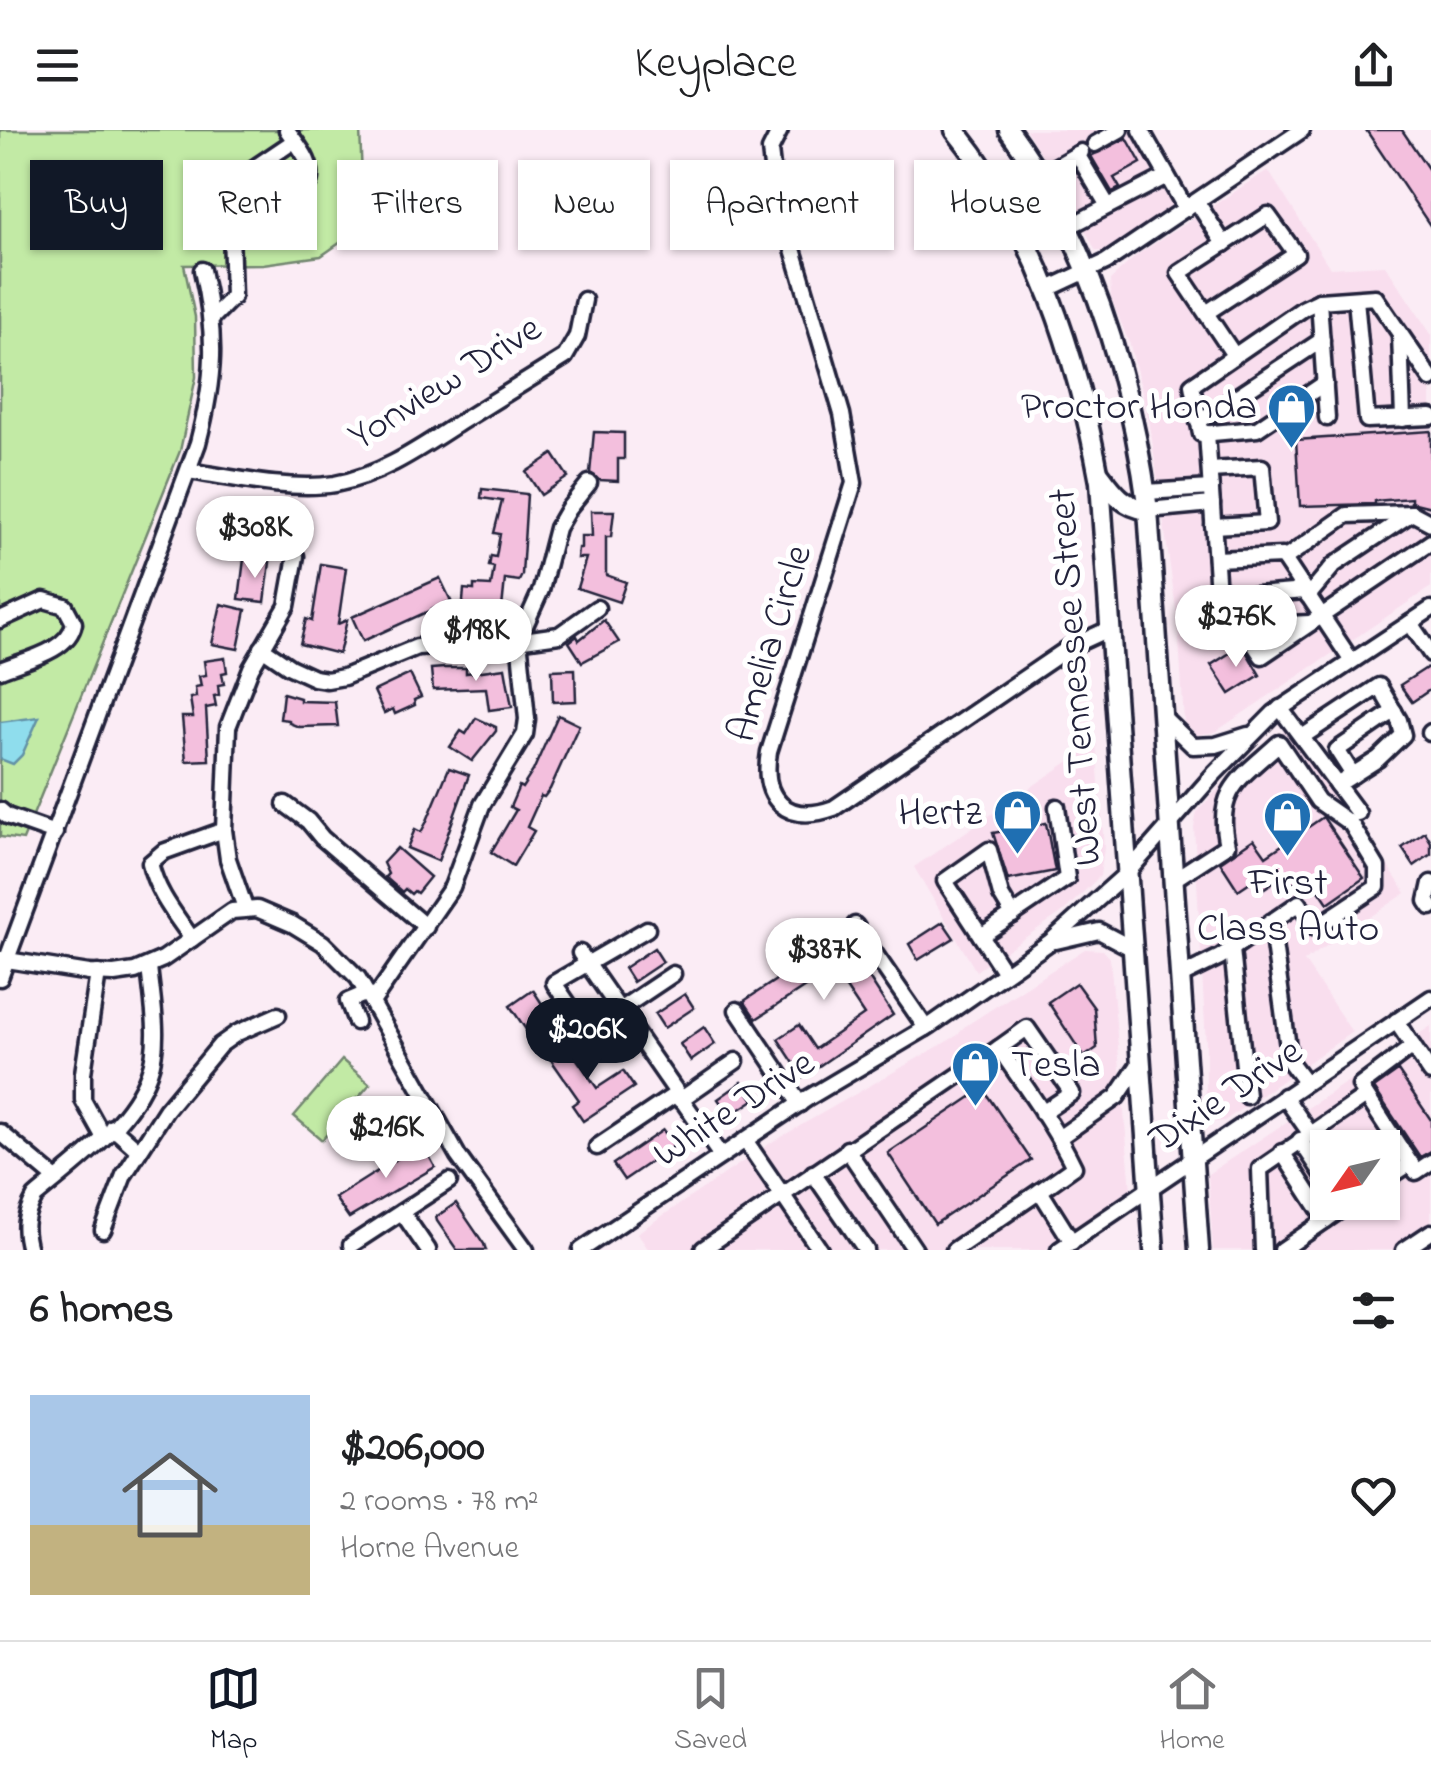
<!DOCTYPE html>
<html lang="en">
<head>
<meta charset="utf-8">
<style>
  :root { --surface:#fff; --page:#f2f2f2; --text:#202124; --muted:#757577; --line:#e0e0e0; --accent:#111827 }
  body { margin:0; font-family:"Indie Flower",sans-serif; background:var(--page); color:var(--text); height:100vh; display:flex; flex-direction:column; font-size:38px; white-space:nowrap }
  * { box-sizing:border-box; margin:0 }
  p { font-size:32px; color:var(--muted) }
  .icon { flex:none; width:55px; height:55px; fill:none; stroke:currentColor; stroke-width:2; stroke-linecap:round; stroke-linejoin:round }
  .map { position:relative; height:1120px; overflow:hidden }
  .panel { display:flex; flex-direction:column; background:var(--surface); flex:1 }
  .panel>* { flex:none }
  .hud { position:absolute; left:30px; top:30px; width:1372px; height:90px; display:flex; gap:20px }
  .needle { width:65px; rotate:236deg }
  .fabs { position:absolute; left:1310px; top:1000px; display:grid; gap:20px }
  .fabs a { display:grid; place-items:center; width:90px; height:90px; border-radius:0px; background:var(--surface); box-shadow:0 2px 8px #0004; font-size:50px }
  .price { position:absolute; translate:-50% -85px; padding:0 22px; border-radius:35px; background:#fff; color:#222; font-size:32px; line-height:65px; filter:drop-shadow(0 2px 5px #0008) }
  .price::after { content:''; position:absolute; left:50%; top:60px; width:30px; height:22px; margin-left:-15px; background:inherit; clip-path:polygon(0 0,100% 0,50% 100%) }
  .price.active { background:var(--accent); color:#fff }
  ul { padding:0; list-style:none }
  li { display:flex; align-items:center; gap:30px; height:250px; padding:0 30px }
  li span { display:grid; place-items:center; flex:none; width:280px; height:200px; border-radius:0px; color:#555 }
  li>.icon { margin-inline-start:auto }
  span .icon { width:120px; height:120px; fill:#fffc; stroke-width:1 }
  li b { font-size:42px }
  h2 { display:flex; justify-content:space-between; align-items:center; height:120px; padding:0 30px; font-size:42px }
  .pill { padding:0 35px; border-radius:0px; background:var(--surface); box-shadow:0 2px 8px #0004; font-size:35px; line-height:90px }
  .pill.active { background:var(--accent); color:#fff }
  header { display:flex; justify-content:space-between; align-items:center; height:130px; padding:0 30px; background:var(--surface); font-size:45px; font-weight:600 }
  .tab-bar { display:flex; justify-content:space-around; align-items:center; height:140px; border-top:2px solid var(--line); background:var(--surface); font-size:28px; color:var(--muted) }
  .tab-bar a { display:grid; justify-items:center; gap:5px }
  .tab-bar .active { color:var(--accent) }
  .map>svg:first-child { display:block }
  .built { fill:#f9deee; fill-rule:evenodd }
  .green { fill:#c2eaa5; stroke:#728670; stroke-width:2.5 }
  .water { fill:#8fdded; stroke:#6392a6; stroke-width:2.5 }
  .building { fill:#f3bfdd; stroke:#22223b; stroke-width:2.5 }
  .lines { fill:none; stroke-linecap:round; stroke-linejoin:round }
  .minor-casing { stroke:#22223b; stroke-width:21 }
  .major-casing { stroke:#22223b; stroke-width:25 }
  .minor { stroke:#fff; stroke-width:14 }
  .major { stroke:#fff; stroke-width:18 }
  .labels { text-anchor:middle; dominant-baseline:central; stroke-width:10; stroke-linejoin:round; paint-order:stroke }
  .street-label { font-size:40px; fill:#22223b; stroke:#fff }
  .poi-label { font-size:40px; fill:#22223b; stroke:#fff; text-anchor:end }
</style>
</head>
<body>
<header><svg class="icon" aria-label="menu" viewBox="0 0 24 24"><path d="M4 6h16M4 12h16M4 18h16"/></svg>Keyplace<svg class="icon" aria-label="share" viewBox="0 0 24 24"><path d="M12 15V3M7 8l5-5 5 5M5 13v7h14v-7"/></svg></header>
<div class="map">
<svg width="1431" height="1120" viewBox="0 0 1431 1120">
  <rect width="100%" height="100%" fill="#fbecf5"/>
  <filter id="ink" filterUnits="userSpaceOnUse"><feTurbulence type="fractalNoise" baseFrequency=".01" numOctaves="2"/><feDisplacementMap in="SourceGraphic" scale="20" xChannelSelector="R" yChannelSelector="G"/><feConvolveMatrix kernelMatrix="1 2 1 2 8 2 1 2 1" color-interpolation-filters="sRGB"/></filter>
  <g filter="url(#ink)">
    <g class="built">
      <polygon points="1026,0 1152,0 1190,69 1129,110 1105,121 1096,121 1064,60"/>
      <polygon points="1268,40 1330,138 1385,135 1431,204 1431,457 1215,602 1197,605 1184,592 1178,493 1149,289 1130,215 1111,168 1110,150 1137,125"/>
      <polygon points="1285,601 1360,695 1406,763 1304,831 1352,902 1224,991 1206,993 1206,914 1194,697 1197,682 1238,637"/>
      <polygon points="1096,613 1104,718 1100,746 1064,781 976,841 914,737"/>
      <polygon points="1085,819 1103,820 1110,828 1131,1060 1045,1120 649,1120 637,1103 772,1012 958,905 964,897"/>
      <path d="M1431 896V1120H1213L1208 1044ZM1328 1018H1382V1072H1328Z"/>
    </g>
    <g class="green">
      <polygon points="0,0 360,0 364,96 321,126 263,134 184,135 195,187 196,247 180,321 23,710 0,707"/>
      <polygon points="342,930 370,954 322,1010 294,986"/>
    </g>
    <polygon class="water" points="39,587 22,625 13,634 0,629 0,592"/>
    <g class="building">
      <polygon points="1366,0 1402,0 1431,43 1431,97"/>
      <polygon points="1127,8 1141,33 1114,48 1120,58 1112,62 1091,26"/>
      <polygon points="1431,301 1431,377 1411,372 1411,368 1375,371 1375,374 1300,376 1296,310"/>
      <polygon points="594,302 624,303 624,329 618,329 618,351 599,350 590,343"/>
      <polygon points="553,324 568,347 541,365 526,342"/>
      <polygon points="482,359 527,364 522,445 519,451 505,449 501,488 462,484 464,459 474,460 474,455 491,456 494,437 489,436 491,426 496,427 500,404 494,403 502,371 481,368"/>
      <polygon points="591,381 614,381 611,407 606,407 606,445 626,452 619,472 577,458 586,428 577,428 578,418 581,418 581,406 592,406"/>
      <polygon points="244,429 270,432 265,472 239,469"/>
      <polygon points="321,434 346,438 338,494 347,490 339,524 300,514 306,489 312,491"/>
      <polygon points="440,448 451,471 363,511 352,487"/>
      <polygon points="221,474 246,480 238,519 212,514"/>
      <polygon points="604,490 619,512 582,532 569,512 577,506 579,510"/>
      <polygon points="1240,511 1260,545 1230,564 1211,535 1241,516"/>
      <polygon points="225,528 227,542 222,543 224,554 218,555 219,565 214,566 216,576 206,578 209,630 186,631 182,587 193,587 190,568 196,567 195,557 201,556 199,546 206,545 204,531"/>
      <polygon points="1431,535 1431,559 1412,572 1400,555"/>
      <polygon points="444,538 466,538 466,543 505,538 512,577 489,580 486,558 433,560 431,539"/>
      <polygon points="575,539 576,571 553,572 552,540"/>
      <polygon points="410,544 421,567 414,570 415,575 395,584 393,579 384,583 374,561"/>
      <polygon points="283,563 300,568 300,571 335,572 338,596 299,597 289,593 289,590 280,589"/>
      <polygon points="558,585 579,595 550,659 544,667 541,666 527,697 534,701 513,736 491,722 516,680 510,677 519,656 522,658 533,641"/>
      <polygon points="476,588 496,597 496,601 472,631 450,617 461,601 466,604"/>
      <polygon points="449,638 469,645 438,731 407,718 415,699 421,702 426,693"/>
      <polygon points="1323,687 1364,748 1328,773 1308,743 1292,754 1285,744 1263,759 1256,748 1238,760 1220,732 1254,709 1266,726"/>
      <polygon points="1046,693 1055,741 1008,750 993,703"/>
      <polygon points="1425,702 1431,712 1431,724 1414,736 1402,718"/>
      <polygon points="397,718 430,747 417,763 414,761 411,764 405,759 402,762 385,747 388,744 383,733"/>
      <polygon points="943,792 954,808 918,830 909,814"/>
      <polygon points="847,803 864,827 858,831 893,885 803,947 778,909 799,895 815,919 864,885 846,858 852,854 839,835 756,889 744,871"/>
      <polygon points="654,818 663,832 633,852 624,838"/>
      <polygon points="1076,853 1094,878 1097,918 1084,927 1048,872"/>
      <polygon points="533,860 552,889 529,904 510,876"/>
      <polygon points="685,864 694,878 664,898 655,884"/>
      <polygon points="704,897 715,914 691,931 680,914"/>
      <polygon points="565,912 597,958 623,941 634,957 583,991 572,975 579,970 547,924"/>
      <polygon points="1398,941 1431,990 1431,1021 1420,1027 1374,958"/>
      <polygon points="742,952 754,970 730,986 718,969"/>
      <polygon points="983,959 1031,1030 935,1094 888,1023"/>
      <polygon points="663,1000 674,1016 624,1050 613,1034"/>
      <polygon points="422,1013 435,1037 349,1088 335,1068"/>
      <polygon points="456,1073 484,1114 486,1120 457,1120 437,1091 436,1087"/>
    </g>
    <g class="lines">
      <defs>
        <g id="minor">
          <path d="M287 0C298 16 315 33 309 53L242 101 231 100 215 79 223 59 294 11"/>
          <path d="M780 0 770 20 774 55 842 284 854 353 769 622C761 670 787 695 834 678L1070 517 1109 499"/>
          <polyline points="1141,0 1186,79"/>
          <polyline points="1095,14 1120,0"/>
          <polyline points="1077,24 1108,76"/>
          <polyline points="1039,46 1081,22"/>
          <polyline points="1197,72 1224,114"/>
          <polyline points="1068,97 1167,46"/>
          <polyline points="1048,159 1106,132 1302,0"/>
          <polyline points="1356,169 1367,290 1431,287"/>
          <polyline points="1319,171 1327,288"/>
          <polyline points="1206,183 1296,124 1268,85 1179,143 1234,225"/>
          <polyline points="213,187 233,167 231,100"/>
          <polyline points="1400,204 1403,289"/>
          <polyline points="1325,253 1257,299 1201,304 1192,255 1304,178 1319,171 1375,167 1431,249"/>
          <polyline points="1198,292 1322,210"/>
          <polyline points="1207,303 1221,507 1242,496 1310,493"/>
          <polyline points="1210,340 1262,337 1267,393 1213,396"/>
          <path d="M189 341C233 348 291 361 335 354 382 345 420 318 459 293 494 271 530 249 565 227L577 206 584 170"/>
          <polyline points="1146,362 1211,358"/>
          <polyline points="1148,380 1212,374"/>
          <polyline points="1216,429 1282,426 1351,530"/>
          <polyline points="1284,429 1347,385 1412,383 1431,393"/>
          <polyline points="1308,466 1334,435 1412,383"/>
          <polyline points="1218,468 1305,461"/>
          <path d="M0 490 44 470 65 476 74 493C69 522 24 530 0 540"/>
          <polyline points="1410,493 1431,524"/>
          <polyline points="1242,496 1262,526 1431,412"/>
          <polyline points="262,518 290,537 314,548 327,550 344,547 417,517 502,513 559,505 597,478"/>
          <polyline points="1280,578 1358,683"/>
          <polyline points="1161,585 1193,616 1216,615 1248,605"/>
          <polyline points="1430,603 1431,602"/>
          <polyline points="1302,607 1379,556 1399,590 1403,605 1378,629 1337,655"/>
          <polyline points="1353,645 1337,620 1394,581"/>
          <polyline points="285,674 308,691 322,708 426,797"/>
          <polyline points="0,680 7,686 55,703"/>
          <path d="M1173 750 1227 715C1214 660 1242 647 1279 613L1318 671 1351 694 1377 737V757L1315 798 1299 773 1220 827 1179 847"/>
          <polyline points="1431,753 1427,771 1431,777"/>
          <polyline points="245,778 228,729 224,700 228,597 251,538 287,476 296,426"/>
          <polyline points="1271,792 1290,932 1305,952"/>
          <polyline points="855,795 926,898"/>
          <polyline points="981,806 1067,748 1057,677"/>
          <path d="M192 809C175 784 157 763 150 733L163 722 224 700"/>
          <polyline points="1056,811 1099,801 1133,819"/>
          <polyline points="1232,819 1247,966"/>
          <polyline points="580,823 721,1026"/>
          <polyline points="1,829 89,843 114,844 135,841 163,829 232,781 257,779 292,794 323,813 358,848 458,1026 526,1120"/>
          <polyline points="98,843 83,943 83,970 103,1006"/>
          <polyline points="1005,843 945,751 989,720 1001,765 1013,785"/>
          <path d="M0 848 198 313C215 247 217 206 202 140"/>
          <polyline points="373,871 452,757 482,675 525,604 527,589 519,509 541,460 557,398 568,379 589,353"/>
          <polyline points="569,875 554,853 647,799"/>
          <polyline points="737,880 800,974"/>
          <polyline points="1396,891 1431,943"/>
          <polyline points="356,892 348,871 367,863"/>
          <polyline points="585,903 673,844"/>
          <polyline points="1413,916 1360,956 1416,1042 1431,1032"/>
          <polyline points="1284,966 1310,1003"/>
          <polyline points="680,970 736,931"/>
          <path d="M1042 983 1072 963 1027 898 999 918C1025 957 1054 995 1074 1037L1040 1061 1072 1112"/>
          <polyline points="112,997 139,1021"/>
          <polyline points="0,1002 56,1049"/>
          <polyline points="1060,1007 1117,967 1140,933"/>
          <polyline points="745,1010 820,1120"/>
          <polyline points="1300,1010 1328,1052"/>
          <polyline points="597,1017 676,964"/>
          <polyline points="847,1019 915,1120"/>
          <polyline points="1282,1022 1326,1090"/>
          <polyline points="813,1043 866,1120"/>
          <polyline points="1382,1052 1411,1033"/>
          <polyline points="402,1082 428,1120"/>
          <polyline points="103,1100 124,1045 166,980 220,915 237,903 278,885"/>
          <polyline points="351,1115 449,1051"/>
          <polyline points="703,1119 999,918"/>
          <path d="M29 1120C23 1098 24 1087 35 1067 75 1033 131 994 149 943 161 911 152 870 149 836"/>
          <polyline points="581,1120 808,968 931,895 1050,812 1127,743 1214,644 1274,583 1431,479"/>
          <polyline points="954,1120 1040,1061"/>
          <polyline points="1059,1120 1431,868"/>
          <polyline points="1263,1120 1260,1039 1366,966"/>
          <polyline points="1282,1120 1352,1072"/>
          <polyline points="1404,1120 1431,1102"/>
        </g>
        <g id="major">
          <path d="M955 0C1037 102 1077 225 1100 352L1154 1120"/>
          <path d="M1009 0C1090 111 1130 245 1148 380L1199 1120"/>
          <path d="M1099 343C1113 362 1123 377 1148 380"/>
        </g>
      </defs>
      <use href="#minor" class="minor-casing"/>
      <use href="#major" class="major-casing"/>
      <use href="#minor" class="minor"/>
      <use href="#major" class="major"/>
    </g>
  </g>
  <defs>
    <symbol id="shop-pin" viewBox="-11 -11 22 30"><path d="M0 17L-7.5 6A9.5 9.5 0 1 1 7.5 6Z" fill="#1f6fb2" stroke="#fff"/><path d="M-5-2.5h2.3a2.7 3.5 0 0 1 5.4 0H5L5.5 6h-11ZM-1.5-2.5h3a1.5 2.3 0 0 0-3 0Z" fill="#fff"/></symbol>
  </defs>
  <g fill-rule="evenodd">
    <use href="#shop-pin" x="1264" y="250" width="55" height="75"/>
    <use href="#shop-pin" x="990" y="656" width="55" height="75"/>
    <use href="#shop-pin" x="1260" y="658" width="55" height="75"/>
    <use href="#shop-pin" x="948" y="908" width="55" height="75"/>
  </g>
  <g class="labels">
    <g class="street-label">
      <text transform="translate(446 254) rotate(-32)">Yonview Drive</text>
      <text transform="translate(772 514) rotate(-73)">Amelia Circle</text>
      <text transform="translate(1077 547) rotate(-94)">West Tennessee Street</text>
      <text transform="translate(1227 967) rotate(-34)">Dixie Drive</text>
      <text transform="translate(735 980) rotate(-33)">White Drive</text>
    </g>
    <g class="poi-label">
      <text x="1257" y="278">Proctor Honda</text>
      <text x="982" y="684">Hertz</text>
      <text x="1288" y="754" text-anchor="middle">First<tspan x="1288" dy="46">Class Auto</tspan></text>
      <text x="1011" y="936" text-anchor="start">Tesla</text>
    </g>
  </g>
</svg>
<div class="fabs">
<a><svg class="needle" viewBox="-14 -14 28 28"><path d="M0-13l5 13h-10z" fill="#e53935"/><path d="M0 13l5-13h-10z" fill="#757577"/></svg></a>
</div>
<b class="price" style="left:255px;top:451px">$308K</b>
<b class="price" style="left:1236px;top:540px">$276K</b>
<b class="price" style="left:476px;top:554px">$198K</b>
<b class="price" style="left:824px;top:873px">$387K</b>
<b class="price active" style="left:587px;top:953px">$206K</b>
<b class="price" style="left:386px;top:1051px">$216K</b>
<div class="hud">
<a class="pill active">Buy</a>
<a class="pill">Rent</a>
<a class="pill">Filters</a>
<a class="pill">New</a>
<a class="pill">Apartment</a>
<a class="pill">House</a>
</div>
</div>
<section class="panel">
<h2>6 homes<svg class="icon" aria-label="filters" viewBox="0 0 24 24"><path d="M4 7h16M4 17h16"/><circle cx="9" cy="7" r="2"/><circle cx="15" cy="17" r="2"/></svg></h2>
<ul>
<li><span style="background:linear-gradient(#a9c7e8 65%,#c2b280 0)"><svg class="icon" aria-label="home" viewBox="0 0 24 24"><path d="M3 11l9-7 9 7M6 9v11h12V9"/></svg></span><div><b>$206,000</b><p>2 rooms · 78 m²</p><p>Horne Avenue</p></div><svg class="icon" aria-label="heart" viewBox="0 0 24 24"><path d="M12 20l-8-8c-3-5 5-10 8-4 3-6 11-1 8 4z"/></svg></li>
</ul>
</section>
<nav class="tab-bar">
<a class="active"><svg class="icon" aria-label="map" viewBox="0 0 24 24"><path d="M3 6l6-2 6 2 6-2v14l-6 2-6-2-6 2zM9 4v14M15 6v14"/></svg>Map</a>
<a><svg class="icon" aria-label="saved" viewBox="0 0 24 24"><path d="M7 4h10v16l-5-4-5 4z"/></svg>Saved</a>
<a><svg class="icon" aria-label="home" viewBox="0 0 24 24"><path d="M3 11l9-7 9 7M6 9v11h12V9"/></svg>Home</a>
</nav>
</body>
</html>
